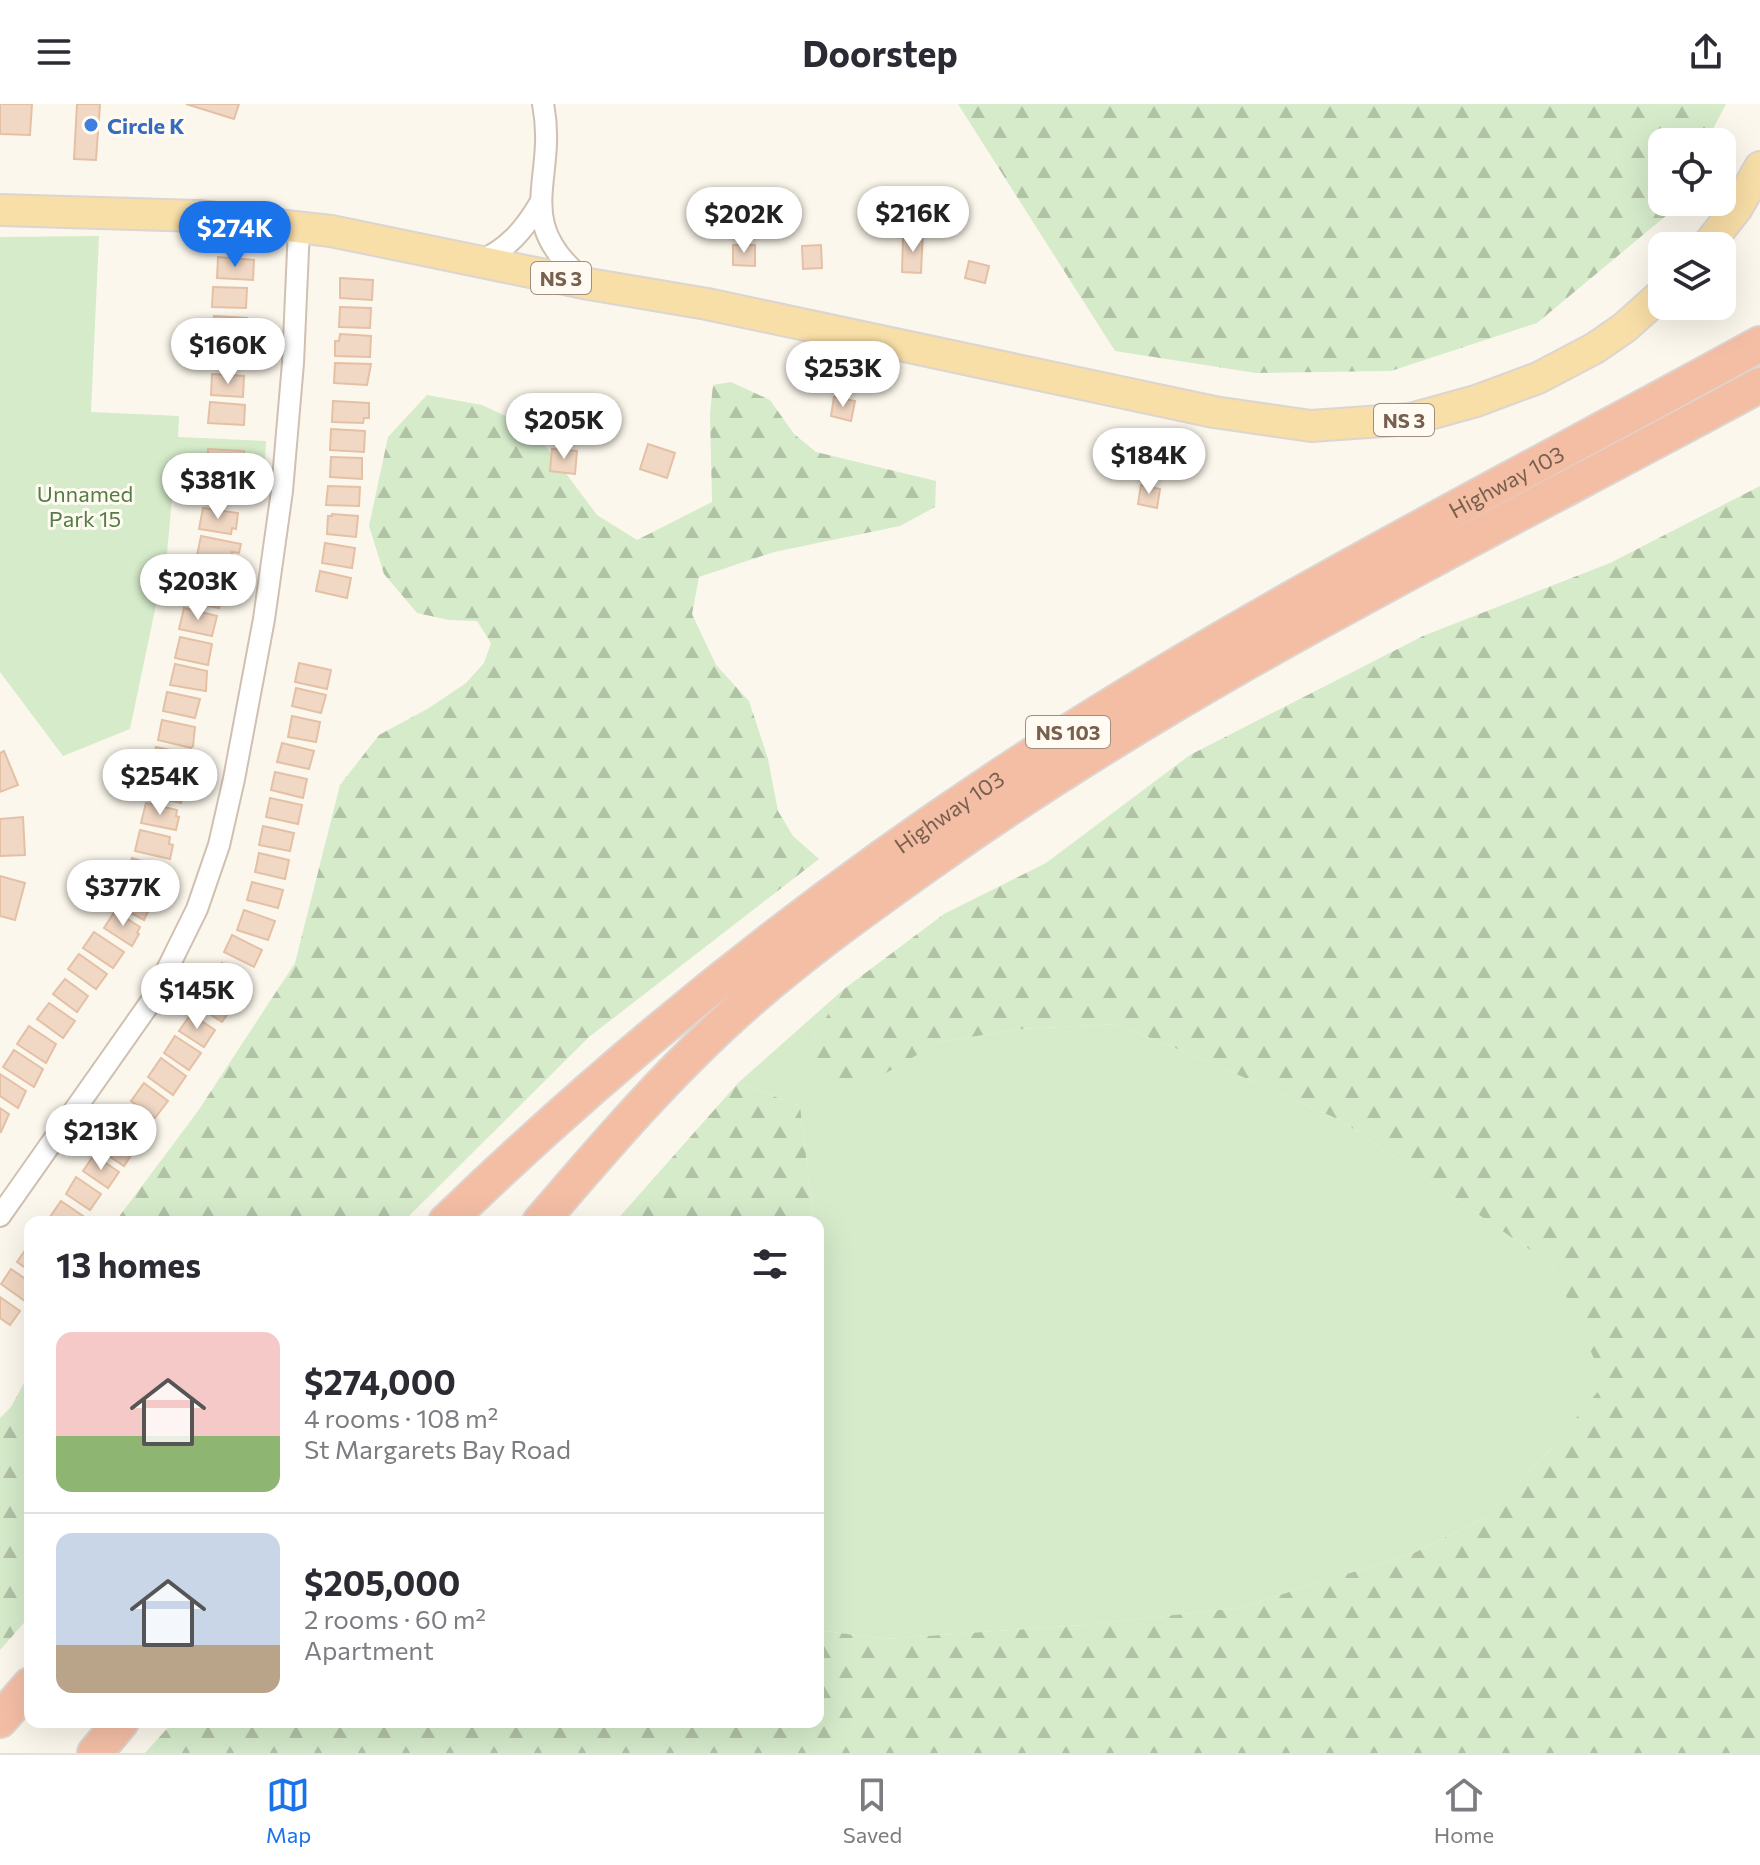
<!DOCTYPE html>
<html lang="en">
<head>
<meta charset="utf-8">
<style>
  :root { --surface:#fff; --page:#f7f7f7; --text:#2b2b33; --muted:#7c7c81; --line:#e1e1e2; --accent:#1a73e8 }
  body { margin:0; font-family:Commissioner,sans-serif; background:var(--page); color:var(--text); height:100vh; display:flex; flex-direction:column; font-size:30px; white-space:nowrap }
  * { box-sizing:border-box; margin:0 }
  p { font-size:26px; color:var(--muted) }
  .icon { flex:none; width:44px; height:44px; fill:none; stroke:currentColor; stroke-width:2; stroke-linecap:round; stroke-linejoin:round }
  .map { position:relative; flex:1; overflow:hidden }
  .side { position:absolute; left:24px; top:1112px; width:800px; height:512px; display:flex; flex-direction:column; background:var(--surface); border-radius:16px; box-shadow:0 8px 32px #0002 }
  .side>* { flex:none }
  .controls { position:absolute; left:1648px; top:24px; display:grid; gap:16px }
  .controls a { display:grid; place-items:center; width:88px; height:88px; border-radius:16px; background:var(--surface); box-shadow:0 8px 32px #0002; font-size:40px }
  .price { position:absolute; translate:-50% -68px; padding:0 18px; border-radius:28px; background:#fff; color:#222; font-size:26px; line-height:52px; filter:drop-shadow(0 2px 4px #0008) }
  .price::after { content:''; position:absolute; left:50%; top:48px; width:24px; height:18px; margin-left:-12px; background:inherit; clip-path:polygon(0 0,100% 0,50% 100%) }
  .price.selected { background:var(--accent); color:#fff }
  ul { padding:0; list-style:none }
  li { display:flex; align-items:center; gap:24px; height:200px; padding:0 32px }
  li+li { border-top:2px solid var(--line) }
  li span { display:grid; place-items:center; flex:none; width:224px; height:160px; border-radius:16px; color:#555 }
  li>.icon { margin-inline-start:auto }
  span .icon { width:96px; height:96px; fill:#fffc; stroke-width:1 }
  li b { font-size:34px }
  h2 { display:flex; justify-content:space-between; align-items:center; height:96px; padding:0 32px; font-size:34px }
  header { display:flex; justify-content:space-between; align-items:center; height:104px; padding:0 32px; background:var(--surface); font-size:36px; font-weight:700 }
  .dock { display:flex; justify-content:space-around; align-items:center; height:112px; border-top:2px solid var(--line); background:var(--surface); font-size:22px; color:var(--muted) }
  .dock a { display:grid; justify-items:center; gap:4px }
  .dock .selected { color:var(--accent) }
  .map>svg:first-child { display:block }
  .green { fill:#d5ebca }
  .forest { fill:url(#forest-firs) }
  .building { fill:#f1d8c4; stroke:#e4c0a5; stroke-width:2 }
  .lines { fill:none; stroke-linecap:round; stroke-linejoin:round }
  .street-casing { stroke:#cfc0b1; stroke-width:24 }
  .primary-casing { stroke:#dcd5d1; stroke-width:34 }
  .highway-casing { stroke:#dcd5d1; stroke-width:38 }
  .street { stroke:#fff; stroke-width:20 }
  .primary { stroke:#f8dea7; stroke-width:30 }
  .highway { stroke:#f4bea5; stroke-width:34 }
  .shop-dot { fill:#3f7fe0; stroke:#fffbf3; stroke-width:3 }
  .labels { text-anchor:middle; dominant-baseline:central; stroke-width:6; stroke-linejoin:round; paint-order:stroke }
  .shield { fill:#fffbf3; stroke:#a08e80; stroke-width:2 }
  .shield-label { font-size:20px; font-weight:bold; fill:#785f4e }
  .shop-label { font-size:22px; font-weight:bold; fill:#366cbe; stroke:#fffbf3; text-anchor:start }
  .street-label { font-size:22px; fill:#785f4e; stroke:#fffbf3 }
  .park-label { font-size:22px; fill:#547d46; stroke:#fffbf3 }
</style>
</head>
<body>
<header><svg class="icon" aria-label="menu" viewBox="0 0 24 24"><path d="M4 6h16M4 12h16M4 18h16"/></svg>Doorstep<svg class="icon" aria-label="share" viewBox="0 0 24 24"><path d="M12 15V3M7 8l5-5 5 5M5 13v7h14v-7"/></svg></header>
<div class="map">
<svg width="1760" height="1649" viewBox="0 0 1760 1649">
  <defs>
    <pattern id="forest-firs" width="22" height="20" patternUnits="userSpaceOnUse" patternTransform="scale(2)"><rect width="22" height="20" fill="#d5ebca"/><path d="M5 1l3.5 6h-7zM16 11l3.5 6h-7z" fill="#b2c2a6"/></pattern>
  </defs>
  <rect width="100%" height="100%" fill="#fcf7ec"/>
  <g class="green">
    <polygon points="99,132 91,308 179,312 178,333 266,337 265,355 176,351 166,460 251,478 248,495 161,477 130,625 63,652 0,568 0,133"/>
    <polygon points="844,885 812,936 857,985 939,938 1021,925 1116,920 1209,958 1342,1017 1552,1161 1606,1279 1548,1348 1487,1413 1414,1449 1238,1504 1083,1521 884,1535 818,1526 818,1118 814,1118 800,1002 738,979"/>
  </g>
  <g class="forest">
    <polygon points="958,0 1726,0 1706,38 1662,38 1662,98 1674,98 1667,111 1537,219 1391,267 1256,269 1115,247"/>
    <polygon points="731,278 770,296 794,330 816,348 936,377 935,403 900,422 774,448 699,473 692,510 716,561 749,597 768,655 778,707 793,732 819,755 589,933 403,1118 115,1118 198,1007 295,859 340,681 379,631 429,604 466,579 484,559 491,539 477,517 449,516 417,509 384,470 369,422 388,333 427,291 482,301 532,324 597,411 637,436 712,398 710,309 713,281"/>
    <polygon points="1760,382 1760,1649 145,1649 173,1618 818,1618 818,1526 884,1535 1083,1521 1238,1504 1414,1449 1487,1413 1548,1348 1605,1279 1552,1161 1342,1017 1209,958 1116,920 1021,925 939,938 857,986 820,968 812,936 844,885 944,810 1046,759 1190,651 1423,532 1610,459"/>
    <polygon points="738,979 800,1002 814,1118 615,1118"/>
    <polygon points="30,1268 30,1512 0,1546 0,1314 11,1303"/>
  </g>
  <g class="building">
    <polygon points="0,0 32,0 30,31 0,30"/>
    <polygon points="77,0 100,0 96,56 74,55"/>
    <polygon points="186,0 239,0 234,15"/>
    <polygon points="915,126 923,126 921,169 902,168 903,135 916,135"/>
    <polygon points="733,141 755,141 755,162 733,161"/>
    <polygon points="821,141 822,164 803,165 802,142"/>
    <polygon points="218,153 254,156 253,176 217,174"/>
    <polygon points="969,157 989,162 985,179 965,174"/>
    <polygon points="340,174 373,176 372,196 340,194"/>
    <polygon points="213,183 247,184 246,204 212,203"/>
    <polygon points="340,203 371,204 370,224 339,223"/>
    <polygon points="214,212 247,214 246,234 213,232"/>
    <polygon points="340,230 371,232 370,253 335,252 335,237 339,237"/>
    <polygon points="214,240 246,242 246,263 213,261"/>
    <polygon points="335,259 371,260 367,281 334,279"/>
    <polygon points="212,270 244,272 243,293 211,291"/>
    <polygon points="834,293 855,297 851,317 831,312"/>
    <polygon points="333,297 369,299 369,314 364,314 363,319 332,318"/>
    <polygon points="210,298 245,301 244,321 208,319"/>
    <polygon points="331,325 365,327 364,348 330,346"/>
    <polygon points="648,340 675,349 667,374 640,365"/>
    <polygon points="208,345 244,347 243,368 207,366"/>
    <polygon points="552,345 577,347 575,370 550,367"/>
    <polygon points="331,353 362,354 362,375 330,373"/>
    <polygon points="205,376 239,377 238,397 204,395"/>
    <polygon points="1141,381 1160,385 1157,404 1138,400"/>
    <polygon points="328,382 360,383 359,402 326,401"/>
    <polygon points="203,404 238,409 236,425 232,424 231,430 199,425"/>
    <polygon points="332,410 358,412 356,433 327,430 328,412 332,412"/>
    <polygon points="201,432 241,440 239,449 232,448 230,459 197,452"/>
    <polygon points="325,439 355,444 352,464 322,459"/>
    <polygon points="320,467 351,474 347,494 316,487"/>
    <polygon points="195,477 223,484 219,504 185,497 189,478 195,479"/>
    <polygon points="184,504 217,512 212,532 179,525"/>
    <polygon points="180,533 212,540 208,561 175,554"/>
    <polygon points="299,559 331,566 327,585 295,578"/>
    <polygon points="175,560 207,567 206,587 170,581"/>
    <polygon points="296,584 326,591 321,609 292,602"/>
    <polygon points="167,588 200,595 195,614 163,607"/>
    <polygon points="292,612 320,618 316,638 288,633"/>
    <polygon points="162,616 195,623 193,642 191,644 158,636"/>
    <polygon points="282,639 314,647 309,665 277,658"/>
    <polygon points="156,643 189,650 186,671 151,663"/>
    <polygon points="4,647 18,681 0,688 0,649"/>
    <polygon points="275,668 307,675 303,694 271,686"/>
    <polygon points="150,670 182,677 181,685 184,686 181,699 146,691"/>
    <polygon points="270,694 302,701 298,720 266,713"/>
    <polygon points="146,699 177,706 176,712 179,713 176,726 141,719"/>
    <polygon points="23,713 25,751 0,752 0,715"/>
    <polygon points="263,722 294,729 290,747 259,741"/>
    <polygon points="140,726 170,733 169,740 173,741 170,755 135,747"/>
    <polygon points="259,749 289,756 285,775 255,768"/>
    <polygon points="132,754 164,764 163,780 160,780 159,783 126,774"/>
    <polygon points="0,772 25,779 15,816 0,812"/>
    <polygon points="252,778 283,786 278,804 247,796"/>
    <polygon points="123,782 151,795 149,800 151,801 144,816 114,800"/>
    <polygon points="244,806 275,817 268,836 237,826"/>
    <polygon points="115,807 140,823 137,829 139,830 132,842 104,824"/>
    <polygon points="94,828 124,848 113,864 83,844"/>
    <polygon points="232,831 262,846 254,863 224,848"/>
    <polygon points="79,850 107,870 96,885 68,865"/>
    <polygon points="222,859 248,874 238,891 212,875"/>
    <polygon points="65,875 88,892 77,908 53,890"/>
    <polygon points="207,885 233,902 222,918 196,901"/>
    <polygon points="49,899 75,917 63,934 37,915"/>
    <polygon points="191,910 215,926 204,943 179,927"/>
    <polygon points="29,922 56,940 46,959 17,940"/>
    <polygon points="175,932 201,949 189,966 164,949"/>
    <polygon points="14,946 43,965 34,983 3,963"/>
    <polygon points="161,954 186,972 173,991 148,973"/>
    <polygon points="0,970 26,987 18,1004 0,992"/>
    <polygon points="144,979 168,997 155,1014 131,997"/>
    <polygon points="125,1002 152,1020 141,1036 114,1019"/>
    <polygon points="0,1004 9,1010 1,1028 0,1027"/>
    <polygon points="108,1027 135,1045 124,1062 97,1044"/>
    <polygon points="94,1051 119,1068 108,1084 83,1067"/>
    <polygon points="76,1073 101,1090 90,1106 66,1090"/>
    <polygon points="61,1097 86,1114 83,1118 57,1118 50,1113"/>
    <polygon points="28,1142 30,1143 30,1167 17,1158"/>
    <polygon points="11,1165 30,1178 30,1190 25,1197 1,1180"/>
    <polygon points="0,1193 20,1207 10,1221 0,1214"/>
  </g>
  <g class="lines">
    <defs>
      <g id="street">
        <path d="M543 0C558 76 510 115 584 176"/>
        <path d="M478 158C508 145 524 126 540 99"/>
        <polyline points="0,1112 152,896 197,805 219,741 234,675 264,515 282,387 293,259 299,124"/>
      </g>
      <g id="primary">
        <polyline points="0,106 199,112 331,127 589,180 707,200 1214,308 1311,322 1411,315 1476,297 1538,274 1595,244 1624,224 1662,190"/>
        <polyline points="1707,142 1737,104 1760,63"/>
      </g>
      <g id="highway">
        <path id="s1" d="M446 1118C631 939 834 778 1051 639 1279 493 1523 370 1760 240"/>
        <path d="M540 1118C605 1042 670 966 745 900 805 847 871 800 936 754 1194 571 1482 432 1760 281"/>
        <polyline points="0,1616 30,1581"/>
        <polyline points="95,1649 121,1618"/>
      </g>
    </defs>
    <use href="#street" class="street-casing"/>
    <use href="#primary" class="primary-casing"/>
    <use href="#highway" class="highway-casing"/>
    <use href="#street" class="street"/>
    <use href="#primary" class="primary"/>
    <use href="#highway" class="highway"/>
  </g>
  <circle class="shop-dot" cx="91" cy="21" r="8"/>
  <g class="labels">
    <g class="shield">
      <rect x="531" y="158" width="60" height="32" rx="6"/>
      <rect x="1374" y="300" width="60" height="32" rx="6"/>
      <rect x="1026" y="612" width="84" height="32" rx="6"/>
    </g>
    <g class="shield-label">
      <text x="561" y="174">NS 3</text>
      <text x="1404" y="316">NS 3</text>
      <text x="1068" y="628">NS 103</text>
    </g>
    <g class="shop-label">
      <text x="107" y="21">Circle K</text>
    </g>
    <g class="street-label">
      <text stroke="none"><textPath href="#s1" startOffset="1298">Highway 103</textPath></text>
      <text stroke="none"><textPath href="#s1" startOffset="650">Highway 103</textPath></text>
    </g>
    <g class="park-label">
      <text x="85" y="389">Unnamed<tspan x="85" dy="25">Park 15</tspan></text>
    </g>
  </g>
</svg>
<div class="controls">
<a><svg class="icon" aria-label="locate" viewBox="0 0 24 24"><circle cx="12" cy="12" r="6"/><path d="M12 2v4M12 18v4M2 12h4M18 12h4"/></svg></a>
<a><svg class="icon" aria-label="layers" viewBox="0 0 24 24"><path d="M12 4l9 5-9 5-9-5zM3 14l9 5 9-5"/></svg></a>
</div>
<b class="price" style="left:913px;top:150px">$216K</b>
<b class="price" style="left:744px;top:151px">$202K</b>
<b class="price selected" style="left:235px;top:165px">$274K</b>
<b class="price" style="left:228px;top:282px">$160K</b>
<b class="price" style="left:843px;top:305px">$253K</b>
<b class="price" style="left:564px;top:357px">$205K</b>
<b class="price" style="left:1149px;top:392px">$184K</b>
<b class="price" style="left:218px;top:417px">$381K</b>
<b class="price" style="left:198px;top:518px">$203K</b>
<b class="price" style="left:160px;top:713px">$254K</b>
<b class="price" style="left:123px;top:824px">$377K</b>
<b class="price" style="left:197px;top:927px">$145K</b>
<b class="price" style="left:101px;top:1068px">$213K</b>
<section class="side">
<h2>13 homes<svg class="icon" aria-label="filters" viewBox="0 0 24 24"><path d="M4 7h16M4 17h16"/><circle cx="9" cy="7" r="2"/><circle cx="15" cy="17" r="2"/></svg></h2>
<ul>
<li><span style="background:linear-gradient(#f6c9c9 65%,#8fb573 0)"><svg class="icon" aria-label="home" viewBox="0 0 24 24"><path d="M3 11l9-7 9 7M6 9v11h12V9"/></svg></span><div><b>$274,000</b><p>4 rooms · 108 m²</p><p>St Margarets Bay Road</p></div></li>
<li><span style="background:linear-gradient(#c9d6e8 70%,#b9a48a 0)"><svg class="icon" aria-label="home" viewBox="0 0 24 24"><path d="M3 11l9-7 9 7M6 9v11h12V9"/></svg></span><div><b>$205,000</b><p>2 rooms · 60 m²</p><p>Apartment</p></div></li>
</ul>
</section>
</div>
<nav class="dock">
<a class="selected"><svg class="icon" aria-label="map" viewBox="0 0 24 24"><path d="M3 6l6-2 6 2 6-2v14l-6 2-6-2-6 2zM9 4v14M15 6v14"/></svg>Map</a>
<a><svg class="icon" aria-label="saved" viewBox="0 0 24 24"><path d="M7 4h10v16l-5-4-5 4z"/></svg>Saved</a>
<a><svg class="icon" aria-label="home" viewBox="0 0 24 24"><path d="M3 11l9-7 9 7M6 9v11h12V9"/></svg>Home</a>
</nav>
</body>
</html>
